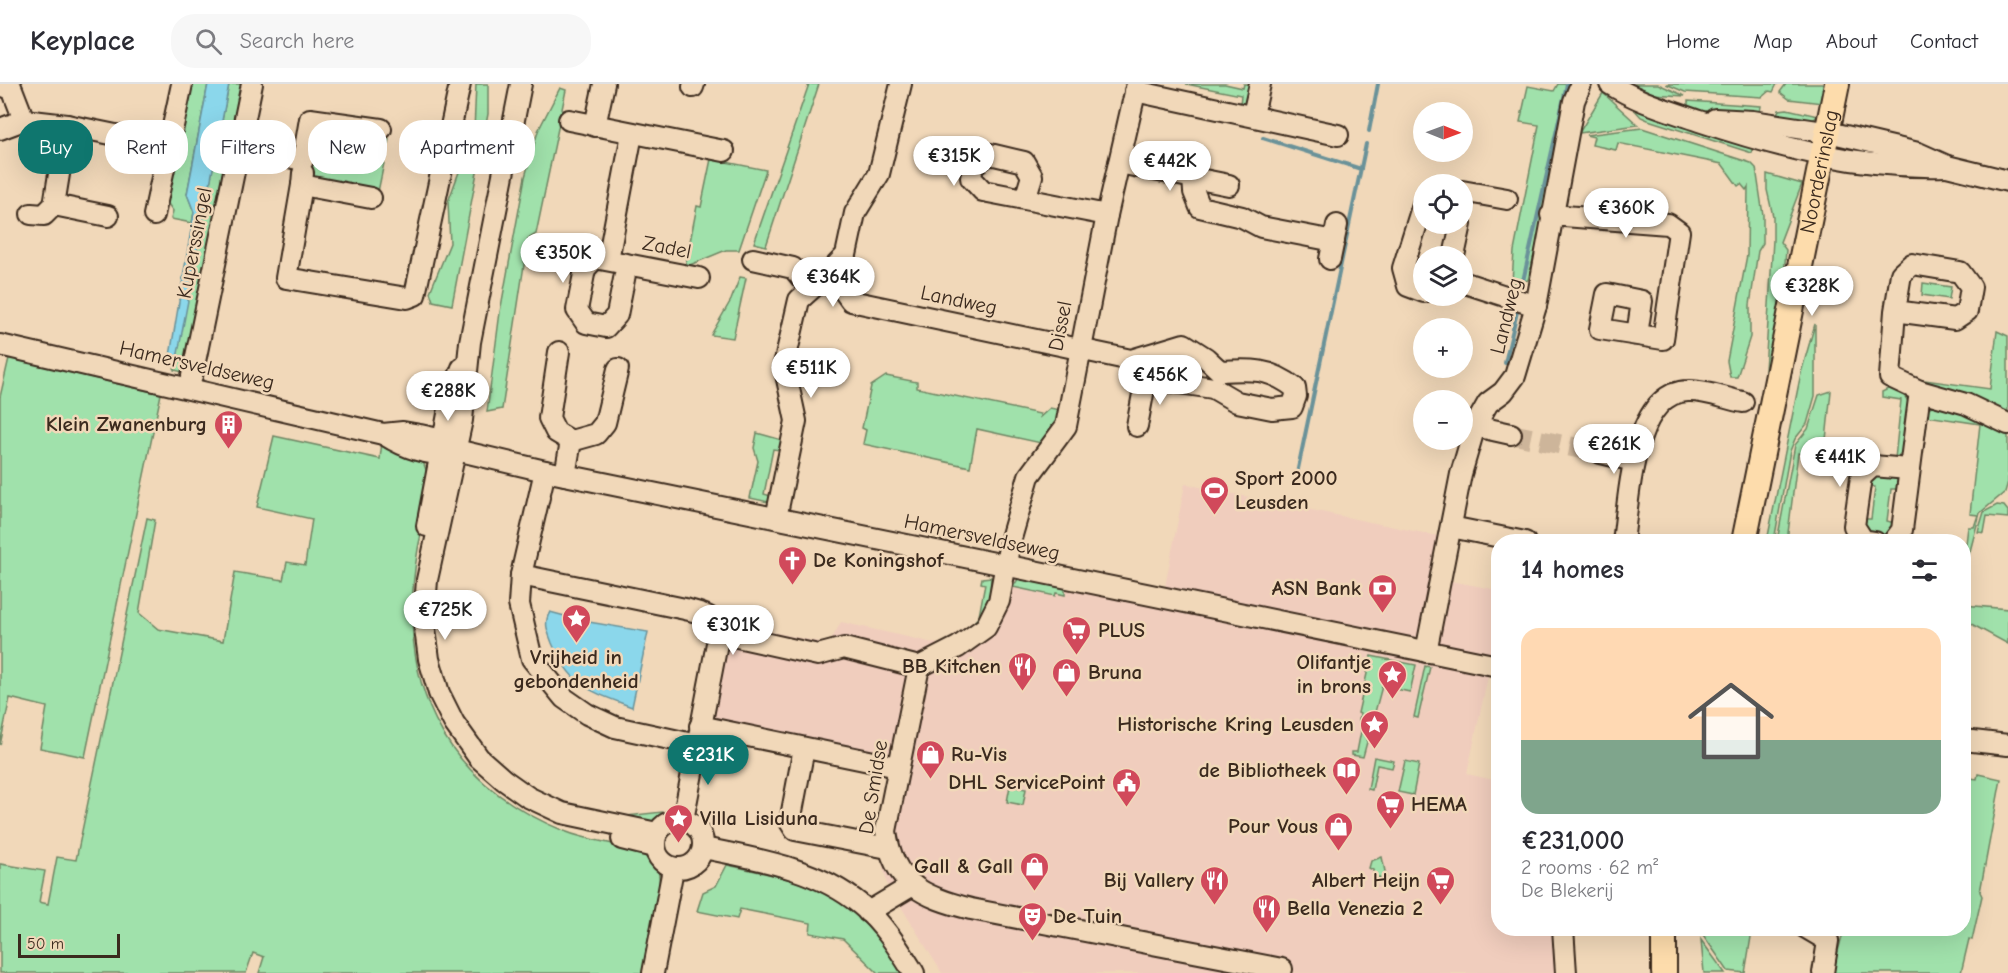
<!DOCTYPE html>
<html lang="en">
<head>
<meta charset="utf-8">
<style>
  :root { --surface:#fff; --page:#f7f7f7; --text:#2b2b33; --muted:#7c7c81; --line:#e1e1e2; --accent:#0f766e }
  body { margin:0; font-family:"Comic Neue",sans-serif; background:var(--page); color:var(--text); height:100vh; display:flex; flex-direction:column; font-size:22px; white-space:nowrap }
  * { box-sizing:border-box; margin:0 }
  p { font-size:20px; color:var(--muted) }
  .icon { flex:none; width:33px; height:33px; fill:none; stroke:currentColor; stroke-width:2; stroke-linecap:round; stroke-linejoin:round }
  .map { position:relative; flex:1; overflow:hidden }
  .sheet { position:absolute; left:1491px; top:450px; width:480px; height:402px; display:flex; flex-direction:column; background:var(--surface); border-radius:24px; box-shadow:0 6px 24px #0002 }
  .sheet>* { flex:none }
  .banner { position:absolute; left:18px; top:36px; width:570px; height:54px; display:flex; gap:12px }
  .needle { width:39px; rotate:91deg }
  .fabs { position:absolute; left:1413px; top:18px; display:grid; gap:12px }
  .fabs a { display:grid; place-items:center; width:60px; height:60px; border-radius:50%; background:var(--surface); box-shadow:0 6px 24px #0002; font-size:30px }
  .scale { position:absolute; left:18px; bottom:15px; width:102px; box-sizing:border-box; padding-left:6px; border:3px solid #3b2a1e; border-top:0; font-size:16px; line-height:21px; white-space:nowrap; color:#3b2a1e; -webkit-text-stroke:4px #f1d8b9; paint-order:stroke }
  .price { position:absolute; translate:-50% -51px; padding:0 14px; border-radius:21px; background:#fff; color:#222; font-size:20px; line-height:39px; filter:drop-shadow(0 2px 3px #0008) }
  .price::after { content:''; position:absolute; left:50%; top:36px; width:18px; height:14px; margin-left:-9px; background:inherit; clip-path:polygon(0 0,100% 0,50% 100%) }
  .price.current { background:var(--accent); color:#fff }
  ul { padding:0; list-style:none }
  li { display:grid; align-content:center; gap:12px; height:318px; padding:0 30px }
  li span { display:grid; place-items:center; height:186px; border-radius:18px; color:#555 }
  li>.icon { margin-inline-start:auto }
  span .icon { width:108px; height:108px; fill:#fffc; stroke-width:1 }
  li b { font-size:26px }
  h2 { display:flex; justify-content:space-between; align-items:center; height:72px; padding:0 30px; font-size:26px }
  .tag { padding:0 21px; border-radius:24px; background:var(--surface); box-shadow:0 6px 24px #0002; font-size:21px; line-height:54px }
  .tag.current { background:var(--accent); color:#fff }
  header { display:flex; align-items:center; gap:36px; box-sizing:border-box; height:84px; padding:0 30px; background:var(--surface); border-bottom:2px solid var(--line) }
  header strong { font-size:28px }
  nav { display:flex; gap:33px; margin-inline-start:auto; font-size:21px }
  .search { width:420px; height:54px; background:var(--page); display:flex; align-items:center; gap:15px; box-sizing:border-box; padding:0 21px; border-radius:24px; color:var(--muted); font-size:22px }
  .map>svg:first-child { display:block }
  .built { fill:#f0cdbd }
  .green { fill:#a0e1ab; stroke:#6e8664; stroke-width:1.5 }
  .water { fill:#8bd7eb; stroke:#6b9299; stroke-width:1.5 }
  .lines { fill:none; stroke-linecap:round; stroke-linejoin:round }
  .stream { stroke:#6b9299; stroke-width:4 }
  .minor-tunnel { stroke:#cdb59a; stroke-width:20; stroke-dasharray:20 10; stroke-linecap:butt }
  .minor-casing { stroke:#3b2a1e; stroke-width:24 }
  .major-casing { stroke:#3b2a1e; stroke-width:28 }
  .minor { stroke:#f1d8b9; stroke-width:20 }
  .major { stroke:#fddcac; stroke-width:24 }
  .labels { text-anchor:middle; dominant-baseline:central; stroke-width:5; stroke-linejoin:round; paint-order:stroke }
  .street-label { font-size:21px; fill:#3b2a1e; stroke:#f1d8b9 }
  .poi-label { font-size:21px; font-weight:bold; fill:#3b2a1e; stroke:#f1d8b9; text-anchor:end }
</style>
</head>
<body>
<header>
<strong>Keyplace</strong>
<div class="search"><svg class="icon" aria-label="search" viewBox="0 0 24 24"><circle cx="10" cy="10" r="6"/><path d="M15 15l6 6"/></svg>Search here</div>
<nav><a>Home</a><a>Map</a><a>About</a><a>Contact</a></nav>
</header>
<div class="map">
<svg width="2008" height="889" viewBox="0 0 2008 889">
  <rect width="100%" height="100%" fill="#f1d8b9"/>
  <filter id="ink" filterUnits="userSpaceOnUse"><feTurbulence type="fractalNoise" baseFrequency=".0167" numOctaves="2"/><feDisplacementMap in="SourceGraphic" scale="12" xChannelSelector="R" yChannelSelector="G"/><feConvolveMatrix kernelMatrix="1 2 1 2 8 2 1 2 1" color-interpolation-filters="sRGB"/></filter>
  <g filter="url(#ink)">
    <polygon class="built" points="1185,400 1443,453 1435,494 1498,506 1498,590 1489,588 1467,690 1498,697 1498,844 1559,845 1562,889 942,889 887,800 877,754 890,675 706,639 728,539 829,560 841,538 938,560 948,577 1007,512 1016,494 1161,523"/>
    <g class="green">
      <polygon points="190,0 208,0 187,110 194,128 192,139 171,135 173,127 166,117"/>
      <polygon points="229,0 246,0 188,289 174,286"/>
      <polygon points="476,0 488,0 488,30 452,221 433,217 430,208 450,159 448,118 474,47"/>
      <polygon points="809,0 819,0 766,162 754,159"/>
      <polygon points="1186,0 1225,0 1243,4 1244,0 1254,0 1252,16 1244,22 1240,21 1241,11"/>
      <polygon points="1558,0 1575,0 1528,196 1519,199 1512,198 1514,167 1539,41 1520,38 1528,2 1554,7"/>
      <polygon points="1623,0 1658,0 1685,12 1651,10"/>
      <polygon points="1666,0 1777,0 1773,8 1769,7 1762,13 1685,8"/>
      <polygon points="1786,0 1826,0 1822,19 1789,15 1780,8"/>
      <polygon points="560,4 566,6 536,150 528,155 502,325 487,328 500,228 525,93 538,47"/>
      <polygon points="1603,9 1638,41 1579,49"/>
      <polygon points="1688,17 1761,22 1759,34 1688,25"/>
      <polygon points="1632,23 1755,59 1752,69 1648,36 1641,33"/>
      <polygon points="1787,25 1818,32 1808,39 1776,31 1779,26"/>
      <polygon points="316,42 389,55 378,108 305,96"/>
      <polygon points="1642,44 1751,79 1756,84 1763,131 1763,159 1758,167 1750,221 1750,253 1737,293 1730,293 1727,277 1747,171 1748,103 1746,106 1741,100 1738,102 1722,80 1618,59 1616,66 1592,61 1594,53 1586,51"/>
      <polygon points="711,75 766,86 739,166 726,166 685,183 697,122 701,123"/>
      <polygon points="1767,90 1802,100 1780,158 1786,166 1782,218 1764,303 1773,156 1773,132 1767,106"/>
      <polygon points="740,193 746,194 733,254 711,251 731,216"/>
      <polygon points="1923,199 1951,203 1949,215 1922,211"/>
      <polygon points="1815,240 1815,312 1807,340 1795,355 1790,367 1774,457 1767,457 1801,289"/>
      <polygon points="1997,247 2008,252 2008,331 1924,299 1925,296 1990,305"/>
      <polygon points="9,274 161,310 85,673 40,664 47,623 10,614 0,661 0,313"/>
      <polygon points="886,292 917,298 917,304 1040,330 1040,333 1050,324 1060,326 1055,339 1041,359 977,345 970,383 863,360 866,346 862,344 871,302"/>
      <polygon points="1892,303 1904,311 1909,319 1902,368 1895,375 1901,316 1882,313 1882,308"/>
      <polygon points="1831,307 1825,366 1831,367 1830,374 1798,369 1787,457 1777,457 1795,361 1808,345 1819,311"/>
      <polygon points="1936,320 1977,333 2008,349 2008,398 2005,408 1980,429 1968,475 1964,477 1968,443 1974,443 1978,431 1970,430 1980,340 1926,332 1928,324"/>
      <polygon points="757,349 782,356 780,366 773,365 764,410 774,413 773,419 750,414 758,377 754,364"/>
      <path d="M274 352 380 375 382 358 420 373C438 399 423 436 418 465 395 595 439 696 564 747 593 759 627 759 655 773 667 803 651 858 645 889H259L264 873 253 869 246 889H0V780L45 787 39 818 48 820 57 773 76 776 147 434 155 436 139 529 158 545 223 557 235 488 283 496 287 478 305 481 312 435 257 423Z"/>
      <polygon points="1870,390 1899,393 1901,405 1891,405 1887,437 1898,440 1886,452 1867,449 1861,435 1871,435 1875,403 1865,400"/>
      <polygon points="1997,421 2004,422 2008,427 2008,434 1987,432 1984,449 1978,448 1984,428"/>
      <polygon points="1968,485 1964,521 2008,525 2008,560 1964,536 1964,503"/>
      <polygon points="991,493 989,527 969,544 979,532 985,500 981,499 982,494"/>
      <polygon points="1018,495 1065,504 1065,511 1056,509 1055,512 1013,503"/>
      <polygon points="1371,572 1416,581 1410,608 1396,605 1402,597 1398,590 1391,595 1394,604 1382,602 1363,673 1352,671 1352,668 1357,668 1363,637 1359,636 1360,630 1358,629"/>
      <polygon points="1425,582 1430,583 1418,634 1414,633"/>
      <polygon points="1374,673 1394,677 1392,684 1377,681 1372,706 1368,705"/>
      <polygon points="1405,677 1419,680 1413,711 1398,708"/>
      <polygon points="1978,690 2001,695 1980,808 1982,812 1972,856 1969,855 1961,889 1832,889 1844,845 1964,844 1964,693 1977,695"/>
      <polygon points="1010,702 1026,705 1023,721 1007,718"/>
      <polygon points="662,728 660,740 650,743 599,735"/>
      <polygon points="1382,773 1387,797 1381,797 1380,793 1374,794 1373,786 1369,784 1371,777"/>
      <path d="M727 781C820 800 849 808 903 889H878L843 855 810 849 811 839 740 825 737 835 697 827 703 808 716 802Z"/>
      <polygon points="1741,845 1752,847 1745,889 1728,887 1699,845"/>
      <polygon points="1701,856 1725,889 1704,889"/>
    </g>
    <g class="water">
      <polygon points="208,0 229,0 176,280 169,278 194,128 187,110"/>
      <path d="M550 528 583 537 648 548 632 623C590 607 571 603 552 559 548 548 543 539 550 528Z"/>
    </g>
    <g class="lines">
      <g class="stream">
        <polyline points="1369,47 1378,0"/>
        <polyline points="1263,54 1361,85"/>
        <polyline points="1521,206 1567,0"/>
        <polyline points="1505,279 1517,228"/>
        <polyline points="1295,399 1366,60"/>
      </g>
      <polyline class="minor-tunnel" points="1511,350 1601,369"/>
      <defs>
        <g id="minor">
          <polyline points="521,0 470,258 462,336 427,496 424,537 429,575 439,609 454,639 479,674 504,696 528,713 562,729 657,749"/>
          <path d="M901 0 879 90 855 129 846 171 830 188 851 217 1131 276 1184 260 1206 274 1220 287C1251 285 1270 284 1295 304L1296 312 1292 323 1272 325 1237 318 1213 304 1146 294 1131 276"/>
          <path d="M1137 0 1107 131 1066 342 1029 392 1010 458 999 517 986 543 958 563 919 583 886 747C893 800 923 813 971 825L1282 885"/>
          <path d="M1610 0C1638 18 1668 26 1699 37 1780 64 1861 85 1947 82"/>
          <polyline points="0,1 12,5 24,36"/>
          <polyline points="693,3 694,0"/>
          <polyline points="1135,7 1338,51"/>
          <polyline points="1253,31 1260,0"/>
          <polyline points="1715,35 1753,37 1837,50 1918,69 1947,82 2008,97"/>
          <polyline points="569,36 724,67"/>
          <polyline points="595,42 604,0"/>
          <polyline points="0,45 24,36 67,41 169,62"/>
          <polyline points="237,63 303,76 310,35 381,45"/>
          <polyline points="1119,79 1229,101"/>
          <polyline points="303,89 302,101 371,114"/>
          <polyline points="1193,94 1194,108 1200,123 1242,133 1261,143 1334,157"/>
          <polyline points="302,101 286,194 407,214 415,211 460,0"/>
          <polyline points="1462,107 1507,115"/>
          <polyline points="1025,115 1032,92 1024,78 990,70 973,81 971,94 983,107 1107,131"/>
          <polyline points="1424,117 1403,184 1408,202 1424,208"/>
          <polyline points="54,121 108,132"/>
          <polyline points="31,130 44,131 54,121 67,41"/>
          <polyline points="154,131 182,0"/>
          <polyline points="1551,131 1668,140 1679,148 1663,255 1600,245 1607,210 1642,217 1637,251"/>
          <polyline points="1454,172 1461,140"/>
          <polyline points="753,175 793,184 810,204"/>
          <polyline points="1330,175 1337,141"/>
          <polyline points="608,176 632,50"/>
          <polyline points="627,180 617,231 606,243 586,239 577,226 585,185 595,174 699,194"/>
          <polyline points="1462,198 1536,222"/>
          <polyline points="1895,227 1901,190 1912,180 1960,188 1971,203 1967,227 1955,235 1895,227 1890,293 1920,307 1966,320 2008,340"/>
          <polyline points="0,261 383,350 403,348 420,351 443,356 456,366 545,387 1498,582"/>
          <polyline points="559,268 549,334 556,348 571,357 596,350 605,339 618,285"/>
          <polyline points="192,292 252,0"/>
          <polyline points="1137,342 1146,294"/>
          <polyline points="1475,342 1511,350"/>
          <path d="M385 351C404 363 429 373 451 368"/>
          <polyline points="1601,369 1634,377"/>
          <polyline points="545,387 521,491 519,520 532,575 564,614 587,630 615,643 697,661"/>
          <polyline points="565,391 571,357"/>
          <polyline points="776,434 796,337 784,281 799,216 830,188"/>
          <polyline points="427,442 451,314 462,284"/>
          <polyline points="1451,443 1525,458"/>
          <path d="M1623 458C1629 416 1632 308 1688 307 1705 306 1726 315 1743 318"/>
          <polyline points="1875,458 1863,456 1854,442 1861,393 1873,382 1908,385"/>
          <polyline points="1893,458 1902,446 1920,307"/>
          <path d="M521 491 685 525C701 529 715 531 719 549L683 736"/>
          <polyline points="719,549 818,571 844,564 919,583"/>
          <polyline points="1426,568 1461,390 1475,342 1488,319 1503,308 1515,292 1536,222 1574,17 1581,0"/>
          <polyline points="700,642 898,683"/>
          <polyline points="1964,656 2008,661"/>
          <polyline points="804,664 790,738 795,746 888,764"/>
          <circle cx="679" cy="760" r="24"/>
          <polyline points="622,755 654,763"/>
          <path d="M703 764C757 775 817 784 861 821 883 839 899 865 914 889"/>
          <polyline points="868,828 913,801"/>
          <polyline points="1563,844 1566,889"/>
          <polyline points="1806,844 1828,857 1823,889"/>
          <polyline points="653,889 673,785"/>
        </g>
        <g id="major">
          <path id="s1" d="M1744 458 1837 0"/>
          <polyline points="1664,889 1664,844"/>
        </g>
      </defs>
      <use href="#minor" class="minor-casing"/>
      <use href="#major" class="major-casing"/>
      <use href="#minor" class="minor"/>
      <use href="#major" class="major"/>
    </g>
  </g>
  <defs>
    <symbol id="building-pin" viewBox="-11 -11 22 30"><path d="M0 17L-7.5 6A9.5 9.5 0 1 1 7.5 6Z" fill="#d1495b" stroke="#f1d8b9"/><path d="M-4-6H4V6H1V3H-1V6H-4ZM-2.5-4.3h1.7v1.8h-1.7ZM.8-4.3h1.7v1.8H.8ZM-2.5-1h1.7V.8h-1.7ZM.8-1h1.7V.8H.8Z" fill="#fff"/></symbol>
    <symbol id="stadium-pin" viewBox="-11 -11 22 30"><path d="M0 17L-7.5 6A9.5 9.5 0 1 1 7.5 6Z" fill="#d1495b" stroke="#f1d8b9"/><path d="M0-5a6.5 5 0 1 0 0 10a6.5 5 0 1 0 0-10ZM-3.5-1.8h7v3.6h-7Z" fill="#fff"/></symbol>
    <symbol id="church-pin" viewBox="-11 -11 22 30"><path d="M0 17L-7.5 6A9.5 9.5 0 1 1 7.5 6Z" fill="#d1495b" stroke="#f1d8b9"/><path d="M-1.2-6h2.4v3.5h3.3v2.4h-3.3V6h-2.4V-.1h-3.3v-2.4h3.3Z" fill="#fff"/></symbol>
    <symbol id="bank-pin" viewBox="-11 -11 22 30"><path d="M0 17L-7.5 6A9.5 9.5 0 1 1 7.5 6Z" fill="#d1495b" stroke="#f1d8b9"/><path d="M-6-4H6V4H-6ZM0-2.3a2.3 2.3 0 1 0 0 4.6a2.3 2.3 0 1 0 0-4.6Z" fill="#fff"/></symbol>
    <symbol id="sight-pin" viewBox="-11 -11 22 30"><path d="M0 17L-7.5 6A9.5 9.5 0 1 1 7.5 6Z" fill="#d1495b" stroke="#f1d8b9"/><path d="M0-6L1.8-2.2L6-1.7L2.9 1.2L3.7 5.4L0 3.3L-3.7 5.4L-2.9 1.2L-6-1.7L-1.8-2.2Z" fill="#fff"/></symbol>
    <symbol id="supermarket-pin" viewBox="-11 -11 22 30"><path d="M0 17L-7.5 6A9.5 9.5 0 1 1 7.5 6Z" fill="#d1495b" stroke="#f1d8b9"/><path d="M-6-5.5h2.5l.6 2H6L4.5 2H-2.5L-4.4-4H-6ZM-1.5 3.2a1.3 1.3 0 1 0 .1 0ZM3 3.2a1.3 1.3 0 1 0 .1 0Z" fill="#fff"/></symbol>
    <symbol id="restaurant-pin" viewBox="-11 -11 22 30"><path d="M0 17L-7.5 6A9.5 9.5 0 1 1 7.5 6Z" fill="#d1495b" stroke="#f1d8b9"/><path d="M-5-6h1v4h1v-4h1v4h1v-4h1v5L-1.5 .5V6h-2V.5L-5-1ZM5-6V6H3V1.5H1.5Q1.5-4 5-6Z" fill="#fff"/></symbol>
    <symbol id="shop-pin" viewBox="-11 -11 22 30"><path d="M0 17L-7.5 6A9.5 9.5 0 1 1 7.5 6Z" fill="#d1495b" stroke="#f1d8b9"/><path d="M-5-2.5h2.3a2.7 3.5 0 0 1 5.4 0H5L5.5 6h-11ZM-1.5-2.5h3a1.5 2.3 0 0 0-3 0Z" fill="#fff"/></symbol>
    <symbol id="library-pin" viewBox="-11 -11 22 30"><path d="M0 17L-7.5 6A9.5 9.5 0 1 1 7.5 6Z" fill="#d1495b" stroke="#f1d8b9"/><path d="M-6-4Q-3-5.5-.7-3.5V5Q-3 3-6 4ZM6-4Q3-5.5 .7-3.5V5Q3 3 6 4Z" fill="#fff"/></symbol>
    <symbol id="civic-pin" viewBox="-11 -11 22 30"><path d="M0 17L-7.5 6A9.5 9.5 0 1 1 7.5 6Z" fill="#d1495b" stroke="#f1d8b9"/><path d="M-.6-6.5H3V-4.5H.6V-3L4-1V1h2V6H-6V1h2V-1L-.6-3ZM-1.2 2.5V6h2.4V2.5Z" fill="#fff"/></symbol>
    <symbol id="theatre-pin" viewBox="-11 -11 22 30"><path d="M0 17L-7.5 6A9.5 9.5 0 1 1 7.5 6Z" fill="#d1495b" stroke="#f1d8b9"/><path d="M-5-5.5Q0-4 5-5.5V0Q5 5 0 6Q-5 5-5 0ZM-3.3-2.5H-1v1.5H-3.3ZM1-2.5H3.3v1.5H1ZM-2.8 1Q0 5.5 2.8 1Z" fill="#fff"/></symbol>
  </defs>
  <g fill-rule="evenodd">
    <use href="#building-pin" x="212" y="324" width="33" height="45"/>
    <use href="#stadium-pin" x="1198" y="390" width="33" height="45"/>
    <use href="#church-pin" x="776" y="460" width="33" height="45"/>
    <use href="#bank-pin" x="1366" y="488" width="33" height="45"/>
    <use href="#sight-pin" x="560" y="518" width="33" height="45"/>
    <use href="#supermarket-pin" x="1060" y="530" width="33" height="45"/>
    <use href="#restaurant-pin" x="1006" y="566" width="33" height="45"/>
    <use href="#shop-pin" x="1050" y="572" width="33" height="45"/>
    <use href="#sight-pin" x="1376" y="574" width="33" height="45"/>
    <use href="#sight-pin" x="1358" y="624" width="33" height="45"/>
    <use href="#shop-pin" x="914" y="654" width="33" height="45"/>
    <use href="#library-pin" x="1330" y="670" width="33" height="45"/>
    <use href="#civic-pin" x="1110" y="682" width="33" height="45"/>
    <use href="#supermarket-pin" x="1374" y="704" width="33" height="45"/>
    <use href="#sight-pin" x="662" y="718" width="33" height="45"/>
    <use href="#shop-pin" x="1322" y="726" width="33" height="45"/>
    <use href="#shop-pin" x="1018" y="766" width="33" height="45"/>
    <use href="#restaurant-pin" x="1198" y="780" width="33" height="45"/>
    <use href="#supermarket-pin" x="1424" y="780" width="33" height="45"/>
    <use href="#restaurant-pin" x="1250" y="808" width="33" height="45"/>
    <use href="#theatre-pin" x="1016" y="816" width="33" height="45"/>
  </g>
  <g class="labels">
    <g class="street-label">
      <text stroke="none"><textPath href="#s1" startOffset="378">Noorderinslag</textPath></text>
      <text transform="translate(194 159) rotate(-79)">Kuperssingel</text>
      <text transform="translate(667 163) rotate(11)">Zadel</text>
      <text transform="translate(959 216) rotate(12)">Landweg</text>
      <text transform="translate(1506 232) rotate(-76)">Landweg</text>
      <text transform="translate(1060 242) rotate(-79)">Dissel</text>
      <text transform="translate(197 281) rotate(13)">Hamersveldseweg</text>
      <text transform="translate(982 453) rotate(12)">Hamersveldseweg</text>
      <text transform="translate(873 703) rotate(-81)">De Smidse</text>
    </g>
    <g class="poi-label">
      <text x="207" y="340">Klein Zwanenburg</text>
      <text x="1235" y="394" text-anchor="start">Sport 2000<tspan x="1235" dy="24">Leusden</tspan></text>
      <text x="813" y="476" text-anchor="start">De Koningshof</text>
      <text x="1361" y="504">ASN Bank</text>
      <text x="1098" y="546" text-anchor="start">PLUS</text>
      <text x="576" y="573" text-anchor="middle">Vrijheid in<tspan x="576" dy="24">gebondenheid</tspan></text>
      <text x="1371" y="578">Olifantje<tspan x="1371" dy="24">in brons</tspan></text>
      <text x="1001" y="582">BB Kitchen</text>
      <text x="1088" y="588" text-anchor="start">Bruna</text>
      <text x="1354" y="640">Historische Kring Leusden</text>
      <text x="951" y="670" text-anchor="start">Ru-Vis</text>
      <text x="1326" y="686">de Bibliotheek</text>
      <text x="1105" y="698">DHL ServicePoint</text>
      <text x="1411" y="720" text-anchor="start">HEMA</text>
      <text x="700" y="734" text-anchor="start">Villa Lisiduna</text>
      <text x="1318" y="742">Pour Vous</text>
      <text x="1013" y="782">Gall &amp; Gall</text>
      <text x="1194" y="796">Bij Vallery</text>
      <text x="1420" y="796">Albert Heijn</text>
      <text x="1287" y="824" text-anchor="start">Bella Venezia 2</text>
      <text x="1053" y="832" text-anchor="start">De Tuin</text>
    </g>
  </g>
</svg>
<div class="fabs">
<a><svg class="needle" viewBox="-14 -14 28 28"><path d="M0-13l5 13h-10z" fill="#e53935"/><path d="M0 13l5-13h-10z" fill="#7c7c81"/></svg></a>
<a><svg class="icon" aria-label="locate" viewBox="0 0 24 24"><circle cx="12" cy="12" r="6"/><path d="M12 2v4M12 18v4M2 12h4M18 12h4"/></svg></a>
<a><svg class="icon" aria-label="layers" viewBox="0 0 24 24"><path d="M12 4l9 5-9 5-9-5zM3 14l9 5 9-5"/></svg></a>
<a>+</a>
<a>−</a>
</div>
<div class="scale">50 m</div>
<b class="price" style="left:954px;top:103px">€315K</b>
<b class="price" style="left:1170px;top:108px">€442K</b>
<b class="price" style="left:1626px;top:155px">€360K</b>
<b class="price" style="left:563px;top:200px">€350K</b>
<b class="price" style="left:833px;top:224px">€364K</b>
<b class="price" style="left:1812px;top:233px">€328K</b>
<b class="price" style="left:811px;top:315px">€511K</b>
<b class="price" style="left:1160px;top:322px">€456K</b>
<b class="price" style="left:448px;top:338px">€288K</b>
<b class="price" style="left:1614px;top:391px">€261K</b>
<b class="price" style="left:1840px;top:404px">€441K</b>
<b class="price" style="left:445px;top:557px">€725K</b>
<b class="price" style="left:733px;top:572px">€301K</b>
<b class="price current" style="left:708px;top:702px">€231K</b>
<div class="banner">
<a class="tag current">Buy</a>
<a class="tag">Rent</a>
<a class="tag">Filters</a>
<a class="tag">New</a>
<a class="tag">Apartment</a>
</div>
<section class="sheet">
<h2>14 homes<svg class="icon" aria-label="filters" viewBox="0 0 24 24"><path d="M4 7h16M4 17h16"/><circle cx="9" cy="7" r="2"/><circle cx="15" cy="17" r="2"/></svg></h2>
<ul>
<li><span style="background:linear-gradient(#ffd9b3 60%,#7fa58c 0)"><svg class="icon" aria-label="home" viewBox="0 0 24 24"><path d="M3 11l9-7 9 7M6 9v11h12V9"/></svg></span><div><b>€231,000</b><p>2 rooms · 62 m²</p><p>De Blekerij</p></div></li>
</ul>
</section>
</div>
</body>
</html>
